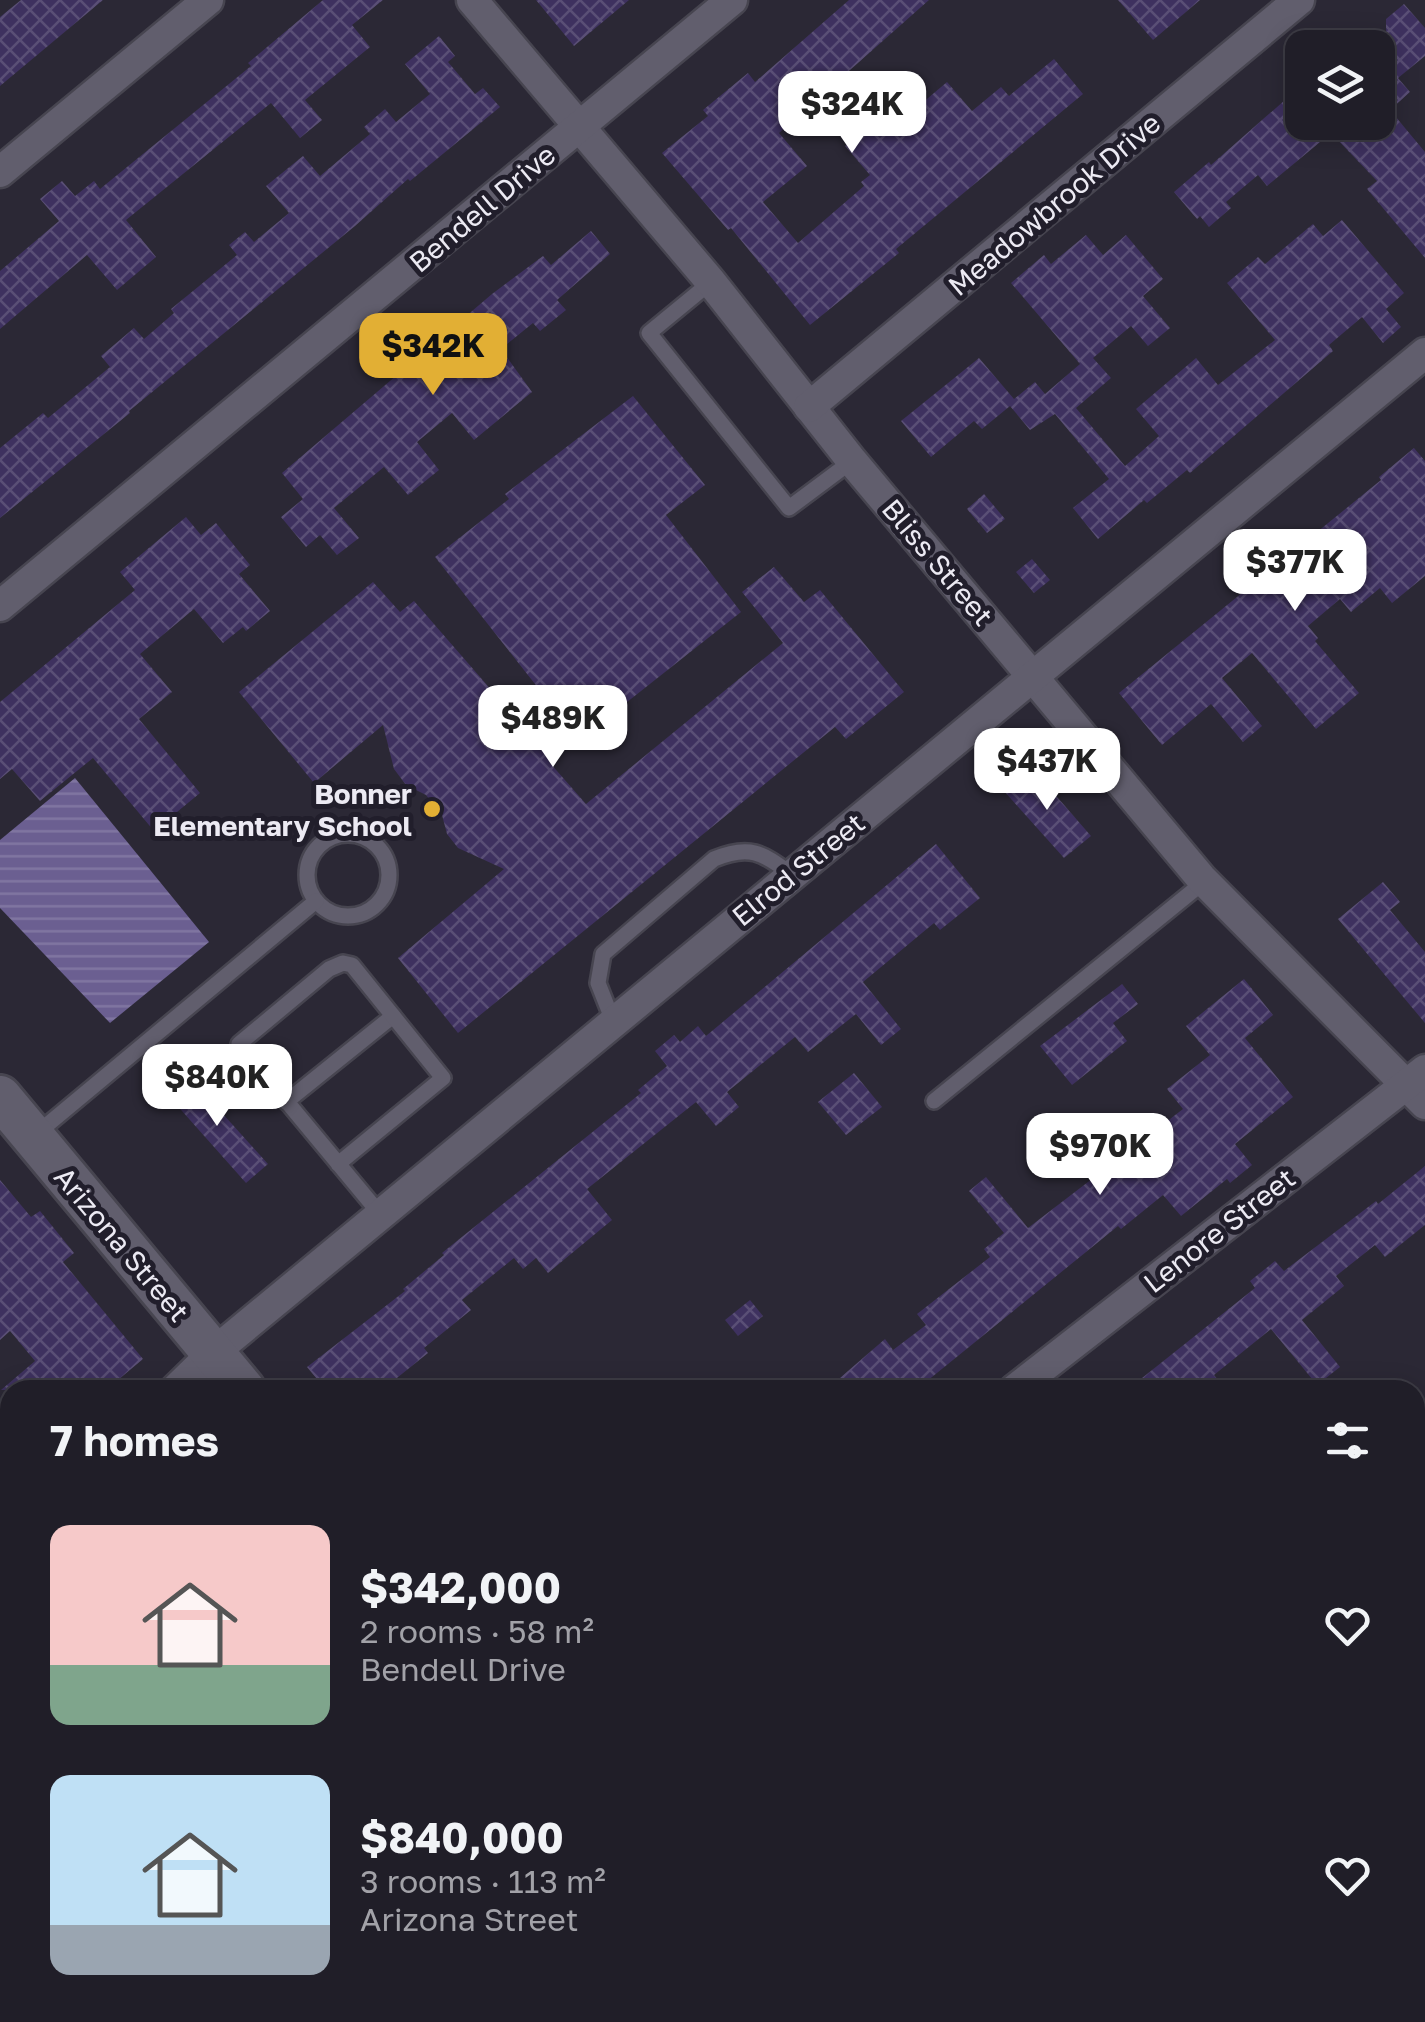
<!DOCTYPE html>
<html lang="en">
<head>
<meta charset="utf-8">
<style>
  :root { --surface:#201e28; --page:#2d2b34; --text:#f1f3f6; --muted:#a2a2a8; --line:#3d3c45; --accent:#e2af34 }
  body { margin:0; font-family:"Golos Text",sans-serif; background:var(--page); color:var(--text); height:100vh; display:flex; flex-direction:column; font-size:38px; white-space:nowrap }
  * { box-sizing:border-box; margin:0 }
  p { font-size:32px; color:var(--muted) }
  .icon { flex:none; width:55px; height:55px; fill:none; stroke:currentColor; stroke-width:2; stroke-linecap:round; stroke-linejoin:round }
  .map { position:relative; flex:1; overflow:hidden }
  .side { position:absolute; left:0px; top:1380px; width:1425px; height:642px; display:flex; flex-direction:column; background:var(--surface); border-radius:30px 30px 0 0; box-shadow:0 5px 25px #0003,0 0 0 2px var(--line) }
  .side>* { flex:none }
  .tools { position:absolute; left:1285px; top:30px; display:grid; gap:20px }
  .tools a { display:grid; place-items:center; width:110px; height:110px; border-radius:20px; background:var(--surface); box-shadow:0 5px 25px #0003,0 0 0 2px var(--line); font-size:50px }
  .price { position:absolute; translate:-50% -85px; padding:0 22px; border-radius:20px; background:#fff; color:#222; font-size:32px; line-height:65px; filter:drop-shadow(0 2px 5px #0008) }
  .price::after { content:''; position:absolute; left:50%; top:60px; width:30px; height:22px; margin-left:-15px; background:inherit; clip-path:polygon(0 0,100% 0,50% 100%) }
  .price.on { background:var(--accent); color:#111 }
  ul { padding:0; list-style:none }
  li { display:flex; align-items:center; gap:30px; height:250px; padding:0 50px }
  li span { display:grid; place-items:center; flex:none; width:280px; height:200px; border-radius:20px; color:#555 }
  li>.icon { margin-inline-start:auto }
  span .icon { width:120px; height:120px; fill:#fffc; stroke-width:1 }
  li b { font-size:42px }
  h2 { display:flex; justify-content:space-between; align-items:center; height:120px; padding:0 50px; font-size:42px }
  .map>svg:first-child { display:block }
  .water { fill:url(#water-rules) }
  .building { fill:url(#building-cross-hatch) }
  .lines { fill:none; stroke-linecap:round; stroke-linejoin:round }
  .lane-casing { stroke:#474550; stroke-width:20 }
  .street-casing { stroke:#474550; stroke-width:35 }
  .secondary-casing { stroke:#474550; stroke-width:48 }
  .lane { stroke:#615e6d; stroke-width:15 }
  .street { stroke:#615e6d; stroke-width:30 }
  .secondary { stroke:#615e6d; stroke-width:42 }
  .poi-dot { fill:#e2af34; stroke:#211e2b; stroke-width:4 }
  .labels { text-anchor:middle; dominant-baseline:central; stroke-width:10; stroke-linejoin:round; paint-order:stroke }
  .street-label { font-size:28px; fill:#eceaf3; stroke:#211e2b }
  .poi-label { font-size:28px; font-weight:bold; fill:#eceaf3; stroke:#211e2b; text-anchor:end }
</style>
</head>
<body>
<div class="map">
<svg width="1425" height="2022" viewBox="0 0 1425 2022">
  <defs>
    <pattern id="water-rules" width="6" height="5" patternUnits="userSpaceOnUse" patternTransform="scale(2.5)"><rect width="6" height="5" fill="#6b5f91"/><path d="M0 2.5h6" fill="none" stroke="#8076a1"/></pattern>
    <pattern id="building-cross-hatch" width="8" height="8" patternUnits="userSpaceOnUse" patternTransform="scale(2.5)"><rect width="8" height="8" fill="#3e315f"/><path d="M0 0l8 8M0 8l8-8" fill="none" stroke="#5a4f76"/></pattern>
  </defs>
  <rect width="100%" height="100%" fill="#2b2835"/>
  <polygon class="water" points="75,778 209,942 110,1023 0,908 0,840"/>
  <g class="building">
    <polygon points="21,0 103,0 0,86 0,17"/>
    <polygon points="323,0 383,0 352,25 370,47 305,100 322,120 300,138 271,103 126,220 156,257 117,290 87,255 0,329 0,271 59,221 40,199 62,181 75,196 94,181 100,189 251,66 248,63"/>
    <polygon points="536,0 629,0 574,46"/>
    <polygon points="849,0 929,0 779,133 807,166 763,202 798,243 864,186 861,182 870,175 845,146 892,108 902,120 947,82 972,111 1001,87 1009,96 1054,59 1083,94 896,249 899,253 810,325 731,228 728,230 662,153 708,116 703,110 748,73 755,82"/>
    <polygon points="1118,0 1200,0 1153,40"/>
    <polygon points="1404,4 1425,28 1425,56 1398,78 1410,92 1390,110 1425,152 1425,258 1367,189 1377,181 1331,133 1267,186 1258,175 1226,202 1231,208 1209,227 1200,216 1197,219 1174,192 1209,162 1211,165 1302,85 1302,122 1378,122 1378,53 1386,63 1386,19"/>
    <polygon points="439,36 455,56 448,62 475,94 483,88 500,107 410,181 408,179 355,226 129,411 130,413 0,518 0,448 43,413 48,418 110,367 101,356 134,328 144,339 174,313 171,309 237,255 229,245 245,232 254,242 289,213 266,186 303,156 320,176 370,134 364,127 385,109 396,122 430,94 405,64"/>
    <polygon points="1342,220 1404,293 1386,309 1401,327 1383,343 1362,317 1329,345 1333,351 1234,436 1190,473 1187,470 1147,503 1144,500 1098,539 1073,508 1109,479 1055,414 1030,430 1010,406 982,429 974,421 931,457 901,421 979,358 1014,399 1035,382 1045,394 1080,364 1011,283 1044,255 1051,264 1086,235 1103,255 1126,235 1163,279 1143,296 1170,328 1148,346 1131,326 1093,358 1111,378 1076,408 1125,466 1159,436 1136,409 1196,358 1218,385 1275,340 1227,283 1258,257 1265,264 1313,224 1323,236"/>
    <polygon points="591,231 610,254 557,300 566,310 540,331 533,323 501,349 532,392 474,440 452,413 417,442 439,470 408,495 384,467 334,508 359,538 337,555 320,535 306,547 281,517 303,499 282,473 492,294 543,256 551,265"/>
    <polygon points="633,396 705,485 666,515 741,612 579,740 435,557 509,499 505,494"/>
    <polygon points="1414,448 1425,461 1425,576 1392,603 1380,588 1351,612 1340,599 1308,626 1318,638 1315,641 1359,693 1316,729 1252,653 1222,678 1262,726 1243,742 1211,704 1162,745 1119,693 1381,480 1379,477"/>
    <polygon points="984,494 1005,519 987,533 967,509"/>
    <polygon points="186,517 201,535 216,523 250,565 239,574 270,611 246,631 243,627 223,643 194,609 140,654 172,692 139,719 200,793 154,831 93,758 40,801 12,769 0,779 0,702 135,590 120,572"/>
    <polygon points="1032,559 1050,580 1034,593 1016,572"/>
    <polygon points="774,567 804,602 820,590 904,692 846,739 835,727 458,1033 398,958 504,869 458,848 447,834 442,815 426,795 406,785 394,769 383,725 314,783 239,692 373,582 400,612 414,601 553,761 550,763 586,804 783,643 742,592"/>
    <polygon points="1031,767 1091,836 1064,858 1003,790"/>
    <polygon points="936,844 980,898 940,930 934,923 863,982 901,1029 881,1045 856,1014 808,1052 795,1037 727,1092 739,1107 716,1126 696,1102 587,1189 612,1220 548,1273 536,1258 523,1269 514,1258 462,1300 471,1310 424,1348 428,1353 382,1390 326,1390 307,1367 405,1291 403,1289 444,1255 442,1253 641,1093 638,1090 667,1066 655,1051 674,1035 680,1042 698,1026 706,1036"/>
    <polygon points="1383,882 1400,902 1390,910 1425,952 1425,1023 1338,919"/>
    <polygon points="1244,979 1273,1015 1245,1038 1293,1097 1235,1144 1252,1165 1230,1183 1227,1179 1181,1216 1163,1195 1121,1229 1118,1226 916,1390 826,1390 885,1339 893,1350 926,1325 917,1314 990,1257 984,1249 1004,1233 969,1191 986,1177 1028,1228 1183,1109 1167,1089 1210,1055 1186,1026"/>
    <polygon points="1122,984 1138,1004 1113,1023 1127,1041 1072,1085 1040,1046"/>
    <polygon points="854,1073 882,1107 846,1135 818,1102"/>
    <polygon points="187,1074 268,1164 246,1183 166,1093"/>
    <polygon points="1425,1166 1425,1225 1385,1257 1375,1245 1336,1276 1344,1286 1302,1320 1340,1367 1317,1385 1271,1329 1214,1375 1218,1380 1205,1390 1127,1390 1255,1288 1250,1281 1275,1261 1284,1271 1376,1201 1378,1204"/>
    <polygon points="0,1180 31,1217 40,1211 74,1253 63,1262 143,1359 106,1390 1,1390 35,1361 10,1331 0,1340"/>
    <polygon points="750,1300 763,1316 738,1336 725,1320"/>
  </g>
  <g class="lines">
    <defs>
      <g id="lane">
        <polyline points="711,282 649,333 789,508 852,461"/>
        <circle cx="348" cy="875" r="41"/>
        <path d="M613 1021 598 983 603 954 714 859C750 844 762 853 791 874"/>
        <polyline points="934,1101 1205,881"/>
        <polyline points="286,1102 393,1016"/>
        <polyline points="35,1135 316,901"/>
        <polyline points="338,1164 443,1078 352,965 343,963 329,969 239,1044 380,1214"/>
      </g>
      <g id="street">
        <polyline points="472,0 711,282 852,461 1201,878 1425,1104"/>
        <polyline points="0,172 208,0"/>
        <polyline points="809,407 1299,0"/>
        <polyline points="0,606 732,0"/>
        <polyline points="175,1390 213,1353 1425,353"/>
        <polyline points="1014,1390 1425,1070"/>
        <polyline points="0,1556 10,1568"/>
        <polyline points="1415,1562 1425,1554"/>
        <polyline points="0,1641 10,1629"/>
        <polyline points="216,2022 228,2012"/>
        <polyline points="831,2022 843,2012"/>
      </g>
      <g id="secondary">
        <polyline points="0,1097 244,1390"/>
        <polyline points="763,2012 770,2022"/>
      </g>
    </defs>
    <use href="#lane" class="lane-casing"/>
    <use href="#street" class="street-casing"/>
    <use href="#secondary" class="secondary-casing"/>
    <use href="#lane" class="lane"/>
    <use href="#street" class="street"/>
    <use href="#secondary" class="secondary"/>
  </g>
  <circle class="poi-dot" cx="432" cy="809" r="10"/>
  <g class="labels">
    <g class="street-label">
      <text transform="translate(1054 204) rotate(-40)">Meadowbrook Drive</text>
      <text transform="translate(482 208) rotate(-40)">Bendell Drive</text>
      <text transform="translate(938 562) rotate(50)">Bliss Street</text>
      <text transform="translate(798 869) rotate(-39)">Elrod Street</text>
      <text transform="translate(1219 1230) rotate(-38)">Lenore Street</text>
      <text transform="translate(122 1244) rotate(50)">Arizona Street</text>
    </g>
    <g class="poi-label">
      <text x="412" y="793">Bonner<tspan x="412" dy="32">Elementary School</tspan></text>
    </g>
  </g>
</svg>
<div class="tools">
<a><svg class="icon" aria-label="layers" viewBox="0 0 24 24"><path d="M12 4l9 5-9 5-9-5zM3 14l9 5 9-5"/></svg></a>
</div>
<b class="price" style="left:852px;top:156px">$324K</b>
<b class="price on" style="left:433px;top:398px">$342K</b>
<b class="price" style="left:1295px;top:614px">$377K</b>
<b class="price" style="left:553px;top:770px">$489K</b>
<b class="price" style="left:1047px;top:813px">$437K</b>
<b class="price" style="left:217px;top:1129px">$840K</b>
<b class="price" style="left:1100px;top:1198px">$970K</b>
<section class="side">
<h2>7 homes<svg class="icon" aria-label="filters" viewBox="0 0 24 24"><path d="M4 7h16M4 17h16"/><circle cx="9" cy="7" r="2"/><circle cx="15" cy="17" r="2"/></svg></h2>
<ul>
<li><span style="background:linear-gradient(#f6c9c9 70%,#7fa58c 0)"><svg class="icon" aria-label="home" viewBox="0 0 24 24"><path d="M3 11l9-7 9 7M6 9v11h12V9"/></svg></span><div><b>$342,000</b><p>2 rooms · 58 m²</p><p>Bendell Drive</p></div><svg class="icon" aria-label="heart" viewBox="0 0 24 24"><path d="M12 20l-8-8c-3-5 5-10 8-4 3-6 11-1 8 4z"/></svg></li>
<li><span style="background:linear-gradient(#bfe0f5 75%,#9aa5b1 0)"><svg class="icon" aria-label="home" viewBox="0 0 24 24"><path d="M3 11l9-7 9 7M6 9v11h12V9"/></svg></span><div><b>$840,000</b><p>3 rooms · 113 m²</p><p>Arizona Street</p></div><svg class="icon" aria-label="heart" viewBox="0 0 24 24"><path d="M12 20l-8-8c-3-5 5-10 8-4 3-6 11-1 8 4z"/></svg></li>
</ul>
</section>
</div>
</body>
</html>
